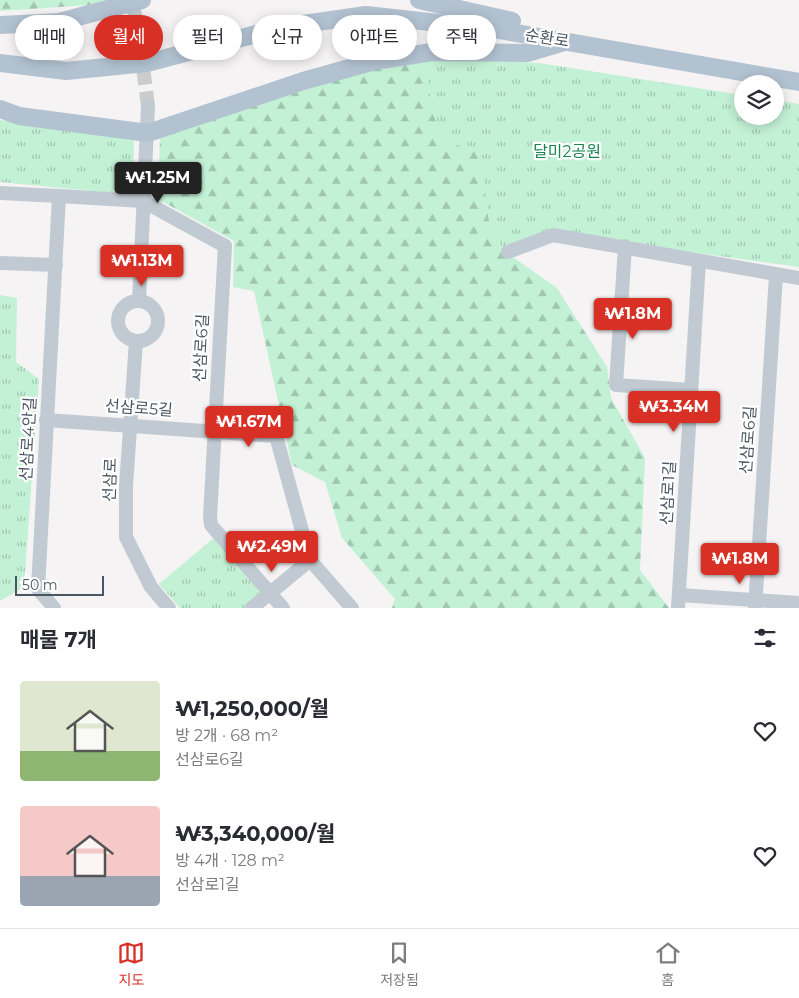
<!DOCTYPE html>
<html lang="ko">
<head>
<meta charset="utf-8">
<style>
  :root { --surface:#fff; --page:#f2f2f3; --text:#2b2b33; --muted:#7c7c81; --line:#e1e1e2; --accent:#d93025 }
  body { margin:0; font-family:Montserrat,"Noto Sans KR",sans-serif; background:var(--page); color:var(--text); height:100vh; display:flex; flex-direction:column; font-size:19px; white-space:nowrap }
  * { box-sizing:border-box; margin:0 }
  p { font-size:16px; color:var(--muted) }
  .icon { flex:none; width:28px; height:28px; fill:none; stroke:currentColor; stroke-width:2; stroke-linecap:round; stroke-linejoin:round }
  .map { position:relative; height:608px; overflow:hidden }
  .details { display:flex; flex-direction:column; background:var(--surface); flex:1 }
  .details>* { flex:none }
  .guide { position:absolute; left:15px; top:15px; width:500px; height:45px; display:flex; gap:10px }
  .fabs { position:absolute; left:734px; top:75px; display:grid; gap:10px }
  .fabs a { display:grid; place-items:center; width:50px; height:50px; border-radius:50%; background:var(--surface); box-shadow:0 2px 12px #0003; font-size:25px }
  .scale { position:absolute; left:15px; bottom:12px; width:89px; box-sizing:border-box; padding-left:5px; border:2px solid #4a5661; border-top:0; font-size:14px; line-height:18px; white-space:nowrap; color:#4a5661; -webkit-text-stroke:4px #fff; paint-order:stroke }
  .price { position:absolute; translate:-50% -42px; padding:0 11px; border-radius:5px; background:var(--accent); color:#fff; font-size:16px; line-height:32px; filter:drop-shadow(0 1px 2px #0008) }
  .price::after { content:''; position:absolute; left:50%; top:30px; width:15px; height:11px; margin-left:-8px; background:inherit; clip-path:polygon(0 0,100% 0,50% 100%) }
  .price.on { background:#222; color:#fff }
  ul { padding:0; list-style:none }
  li { display:flex; align-items:center; gap:15px; height:125px; padding:0 20px }
  li span { display:grid; place-items:center; flex:none; width:140px; height:100px; border-radius:5px; color:#555 }
  li>.icon { margin-inline-start:auto }
  span .icon { width:60px; height:60px; fill:#fffc; stroke-width:1 }
  li b { font-size:21px }
  h2 { display:flex; justify-content:space-between; align-items:center; height:60px; padding:0 20px; font-size:21px }
  .pill { padding:0 18px; border-radius:22px; background:var(--surface); box-shadow:0 2px 12px #0003; font-size:18px; line-height:45px }
  .pill.on { background:var(--accent); color:#fff }
  .menu { display:flex; justify-content:space-around; align-items:center; height:70px; border-top:1px solid var(--line); background:var(--surface); font-size:14px; color:var(--muted) }
  .menu a { display:grid; justify-items:center; gap:2px }
  .menu .on { color:var(--accent) }
  .map>svg:first-child { display:block }
  .forest { fill:url(#forest-firs) }
  .park { fill:url(#park-tufts) }
  .lines { fill:none; stroke-linecap:round; stroke-linejoin:round }
  .minor-tunnel { stroke:#caccce; stroke-width:14; stroke-dasharray:14 7; stroke-linecap:butt }
  .minor { stroke:#c1cad2; stroke-width:14 }
  .major { stroke:#b3c2d1; stroke-width:18 }
  .labels { text-anchor:middle; dominant-baseline:central; stroke-width:4.5; stroke-linejoin:round; paint-order:stroke }
  .street-label { font-size:16px; fill:#4a5661; stroke:#fff }
  .park-label { font-size:16px; fill:#17864f; stroke:#fff }
</style>
</head>
<body>
<div class="map">
<svg width="799" height="608" viewBox="0 0 799 608">
  <defs>
    <pattern id="forest-firs" width="22" height="20" patternUnits="userSpaceOnUse" patternTransform="scale(1.25)"><rect width="22" height="20" fill="#c3f1d5"/><path d="M5 1l3.5 6h-7zM16 11l3.5 6h-7z" fill="#a0c6b0"/></pattern>
    <pattern id="park-tufts" width="24" height="20" patternUnits="userSpaceOnUse" patternTransform="scale(1.25)"><rect width="24" height="20" fill="#c3f1d5"/><path d="M3 7l-1-3M5 7V3M7 7l1-3M15 17l-1-3M17 17v-4M19 17l1-3" fill="none" stroke="#a0c6b0"/></pattern>
  </defs>
  <rect width="100%" height="100%" fill="#f5f3f3"/>
  <g class="forest">
    <polygon points="0,0 113,0 90,5 0,11"/>
    <polygon points="426,57 446,141 481,153 489,221 504,251 557,288 607,367 611,398 645,458 640,570 669,608 392,608 395,599 342,538 325,482 292,465 254,291 233,287 234,241 158,199 160,138 300,89"/>
  </g>
  <g class="park">
    <polygon points="426,57 539,63 742,95 742,116 775,116 775,100 799,104 799,267 551,233 504,251 489,221 480,153 446,141 432,113"/>
    <polygon points="0,120 134,140 133,195 0,182"/>
    <polygon points="0,295 17,298 16,362 39,379 24,587 0,601"/>
    <polygon points="215,537 256,585 259,593 255,601 247,608 180,608 159,584"/>
  </g>
  <g class="lines">
    <polyline class="minor-tunnel" points="138,29 148,106"/>
    <g class="minor">
      <polyline points="132,2 138,29"/>
      <polyline points="0,193 59,196"/>
      <polyline points="625,246 616,385 691,390"/>
      <polyline points="508,252 553,235 799,278"/>
      <polyline points="0,263 56,265"/>
      <circle cx="138" cy="321" r="20"/>
      <polyline points="139,301 148,106"/>
      <polyline points="136,341 126,486 126,537 151,587 169,608"/>
      <polyline points="46,420 276,436 310,560 352,608"/>
      <polyline points="679,595 799,603"/>
      <polyline points="54,608 38,589 59,196 143,201 225,246 210,517 211,525 283,608"/>
      <polyline points="252,608 310,560"/>
      <polyline points="678,608 699,261"/>
      <polyline points="755,608 776,275"/>
    </g>
    <g class="major">
      <polyline points="419,0 512,21"/>
      <polyline points="0,25 59,22 142,0"/>
      <polyline points="0,63 66,71 147,63 283,27 366,15 493,29 799,82"/>
      <polyline points="0,109 19,116 148,133 303,81 375,61 432,52 527,53 564,42"/>
    </g>
  </g>
  <g class="labels">
    <g class="street-label">
      <text transform="translate(547 38) rotate(9)">순환로</text>
      <text transform="translate(201 348) rotate(-87)">선삼로6길</text>
      <text transform="translate(139 408) rotate(4)">선삼로5길</text>
      <text transform="translate(28 439) rotate(-87)">선삼로4안길</text>
      <text transform="translate(748 440) rotate(-86)">선삼로6길</text>
      <text transform="translate(110 480) rotate(-88)">선삼로</text>
      <text transform="translate(668 493) rotate(-87)">선삼로1길</text>
    </g>
    <g class="park-label">
      <text x="567" y="151">달미2공원</text>
    </g>
  </g>
</svg>
<div class="fabs">
<a><svg class="icon" aria-label="layers" viewBox="0 0 24 24"><path d="M12 4l9 5-9 5-9-5zM3 14l9 5 9-5"/></svg></a>
</div>
<div class="scale">50 m</div>
<b class="price on" style="left:158px;top:204px">₩1.25M</b>
<b class="price" style="left:142px;top:287px">₩1.13M</b>
<b class="price" style="left:633px;top:340px">₩1.8M</b>
<b class="price" style="left:674px;top:433px">₩3.34M</b>
<b class="price" style="left:249px;top:448px">₩1.67M</b>
<b class="price" style="left:272px;top:573px">₩2.49M</b>
<b class="price" style="left:740px;top:585px">₩1.8M</b>
<div class="guide">
<a class="pill">매매</a>
<a class="pill on">월세</a>
<a class="pill">필터</a>
<a class="pill">신규</a>
<a class="pill">아파트</a>
<a class="pill">주택</a>
</div>
</div>
<section class="details">
<h2>매물 7개<svg class="icon" aria-label="filters" viewBox="0 0 24 24"><path d="M4 7h16M4 17h16"/><circle cx="9" cy="7" r="2"/><circle cx="15" cy="17" r="2"/></svg></h2>
<ul>
<li><span style="background:linear-gradient(#dfe7d0 70%,#8fb573 0)"><svg class="icon" aria-label="home" viewBox="0 0 24 24"><path d="M3 11l9-7 9 7M6 9v11h12V9"/></svg></span><div><b>₩1,250,000/월</b><p>방 2개 · 68 m²</p><p>선삼로6길</p></div><svg class="icon" aria-label="heart" viewBox="0 0 24 24"><path d="M12 20l-8-8c-3-5 5-10 8-4 3-6 11-1 8 4z"/></svg></li>
<li><span style="background:linear-gradient(#f6c9c9 70%,#9aa5b1 0)"><svg class="icon" aria-label="home" viewBox="0 0 24 24"><path d="M3 11l9-7 9 7M6 9v11h12V9"/></svg></span><div><b>₩3,340,000/월</b><p>방 4개 · 128 m²</p><p>선삼로1길</p></div><svg class="icon" aria-label="heart" viewBox="0 0 24 24"><path d="M12 20l-8-8c-3-5 5-10 8-4 3-6 11-1 8 4z"/></svg></li>
</ul>
</section>
<nav class="menu">
<a class="on"><svg class="icon" aria-label="map" viewBox="0 0 24 24"><path d="M3 6l6-2 6 2 6-2v14l-6 2-6-2-6 2zM9 4v14M15 6v14"/></svg>지도</a>
<a><svg class="icon" aria-label="saved" viewBox="0 0 24 24"><path d="M7 4h10v16l-5-4-5 4z"/></svg>저장됨</a>
<a><svg class="icon" aria-label="home" viewBox="0 0 24 24"><path d="M3 11l9-7 9 7M6 9v11h12V9"/></svg>홈</a>
</nav>
</body>
</html>
